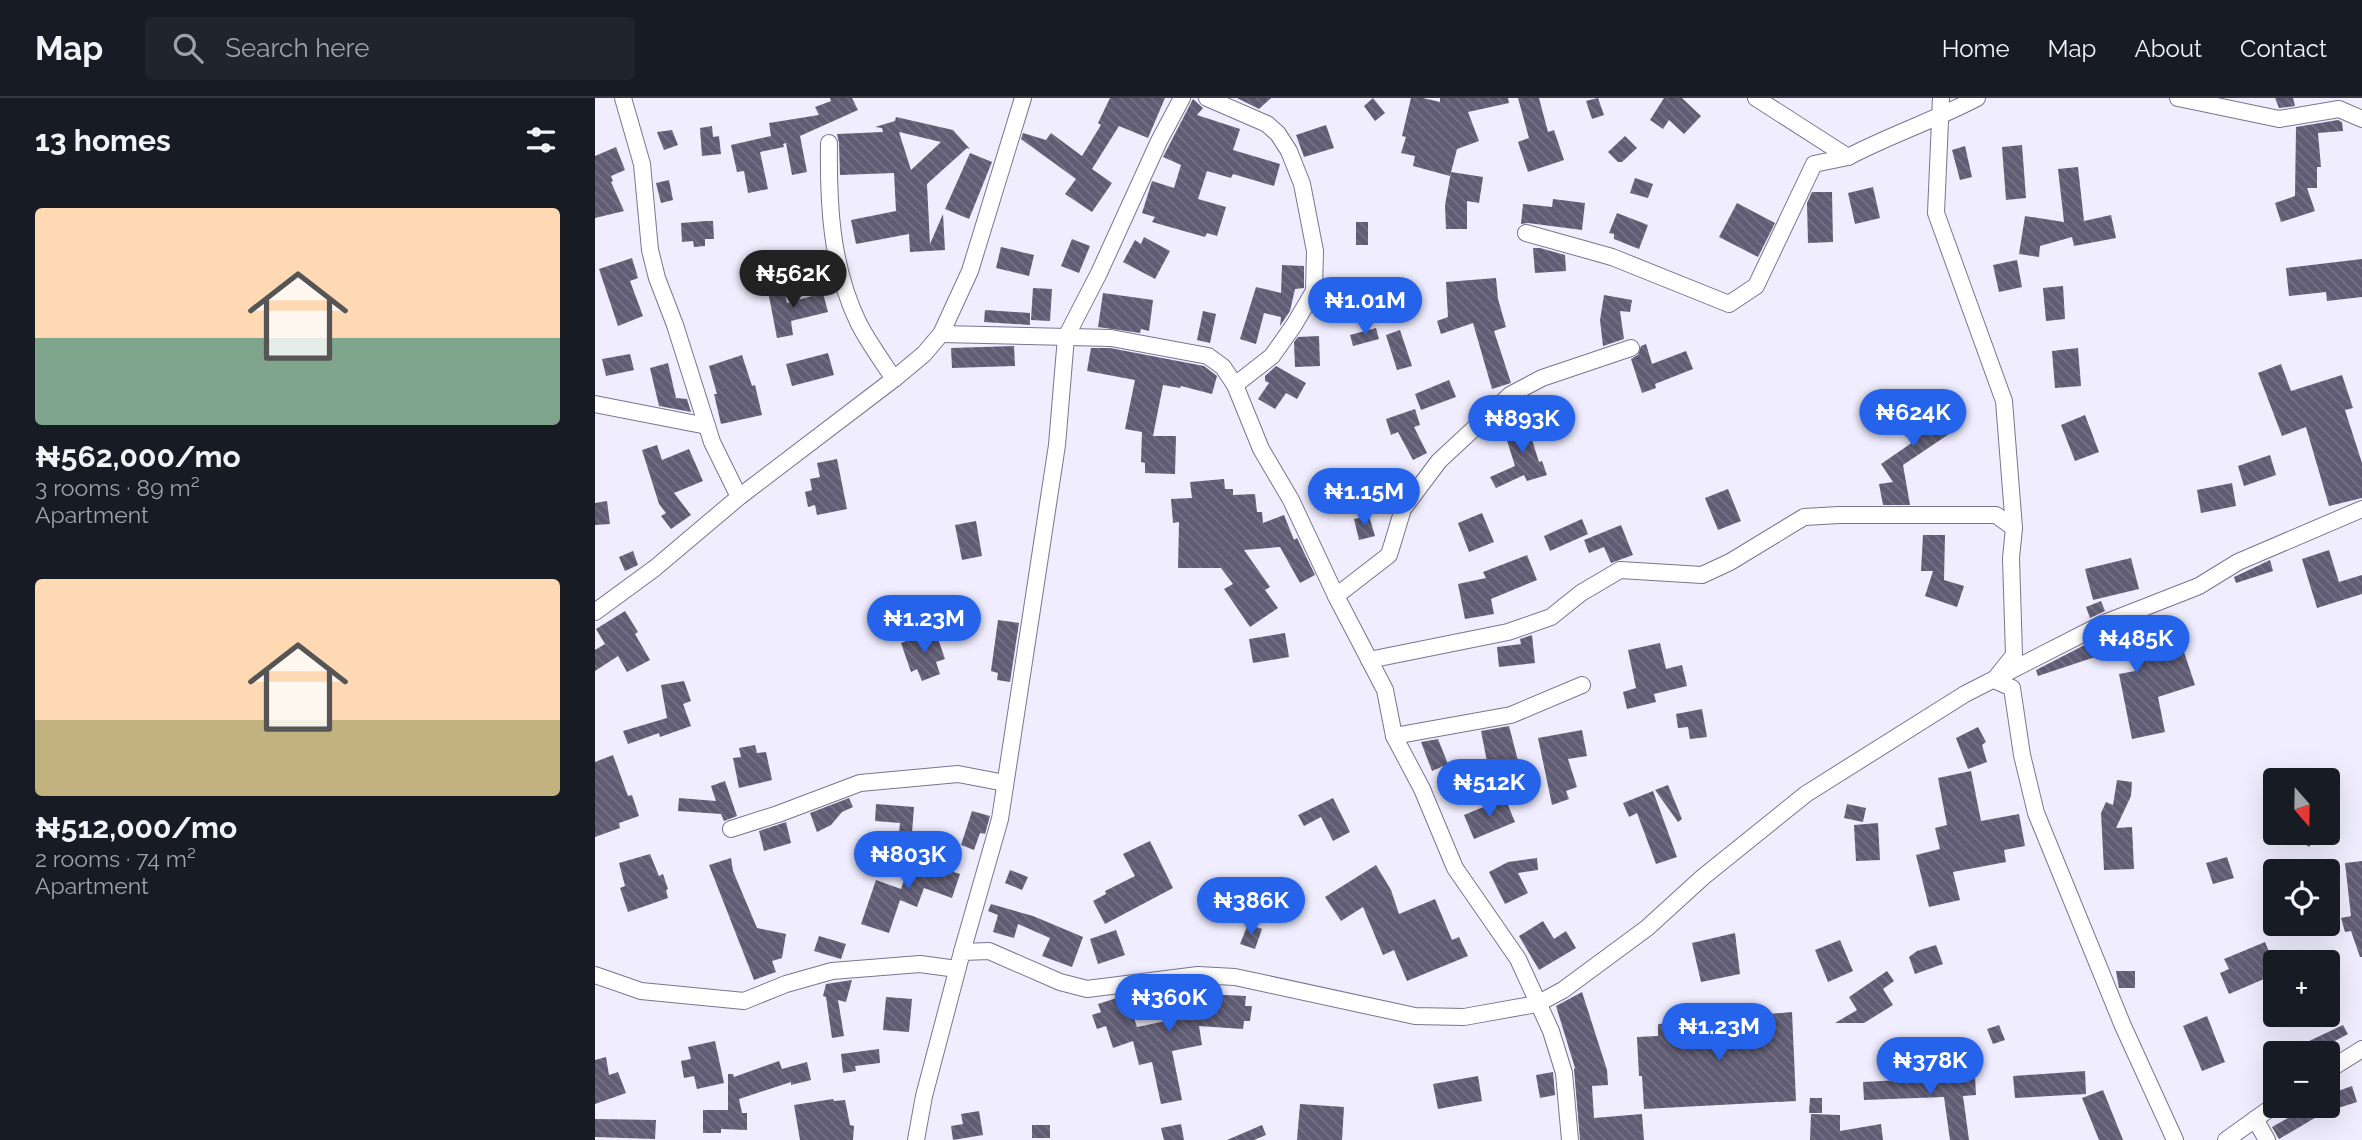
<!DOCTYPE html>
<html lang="en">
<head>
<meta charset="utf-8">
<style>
  :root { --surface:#171b24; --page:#20242c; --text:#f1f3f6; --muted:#9ea1a6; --line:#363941; --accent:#2563eb }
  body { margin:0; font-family:Raleway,sans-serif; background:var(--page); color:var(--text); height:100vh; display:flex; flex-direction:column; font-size:26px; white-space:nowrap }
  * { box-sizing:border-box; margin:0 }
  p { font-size:23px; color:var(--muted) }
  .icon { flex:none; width:38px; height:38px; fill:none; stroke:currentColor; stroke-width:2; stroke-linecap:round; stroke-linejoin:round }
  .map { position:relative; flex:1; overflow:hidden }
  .details { display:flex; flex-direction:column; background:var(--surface); width:595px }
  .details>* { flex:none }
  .needle { width:46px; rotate:160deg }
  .controls { position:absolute; left:1668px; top:670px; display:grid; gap:14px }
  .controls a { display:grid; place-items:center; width:77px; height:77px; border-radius:7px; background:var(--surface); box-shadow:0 7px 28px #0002; font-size:35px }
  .price { position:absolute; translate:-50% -60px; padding:0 16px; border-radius:24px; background:var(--accent); color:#fff; font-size:23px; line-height:46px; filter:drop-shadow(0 2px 4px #0008) }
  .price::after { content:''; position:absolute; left:50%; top:42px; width:21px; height:16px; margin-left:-10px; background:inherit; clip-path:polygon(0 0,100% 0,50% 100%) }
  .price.selected { background:#222; color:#fff }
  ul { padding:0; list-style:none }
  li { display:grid; align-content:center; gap:14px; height:371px; padding:0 35px }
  li span { display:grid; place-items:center; height:217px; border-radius:7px; color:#555 }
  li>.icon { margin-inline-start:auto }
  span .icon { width:126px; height:126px; fill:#fffc; stroke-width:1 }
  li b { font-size:30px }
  h2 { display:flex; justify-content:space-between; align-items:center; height:84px; padding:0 35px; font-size:30px }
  header { display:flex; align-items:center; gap:42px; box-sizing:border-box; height:98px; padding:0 35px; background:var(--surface); border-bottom:2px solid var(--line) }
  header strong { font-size:33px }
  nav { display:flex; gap:38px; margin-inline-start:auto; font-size:24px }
  .search { width:490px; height:63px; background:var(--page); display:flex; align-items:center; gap:18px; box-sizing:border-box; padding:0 24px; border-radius:7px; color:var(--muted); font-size:26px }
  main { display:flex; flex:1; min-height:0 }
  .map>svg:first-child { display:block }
  .building { fill:url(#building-back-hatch); fill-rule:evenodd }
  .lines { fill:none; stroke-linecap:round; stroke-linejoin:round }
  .minor-casing { stroke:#79758e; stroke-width:18 }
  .minor { stroke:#fff; stroke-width:16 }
</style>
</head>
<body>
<header>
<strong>Map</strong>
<div class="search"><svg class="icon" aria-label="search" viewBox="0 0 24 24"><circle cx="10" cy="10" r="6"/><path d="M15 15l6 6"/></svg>Search here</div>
<nav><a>Home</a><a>Map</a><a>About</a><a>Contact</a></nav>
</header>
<main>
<section class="details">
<h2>13 homes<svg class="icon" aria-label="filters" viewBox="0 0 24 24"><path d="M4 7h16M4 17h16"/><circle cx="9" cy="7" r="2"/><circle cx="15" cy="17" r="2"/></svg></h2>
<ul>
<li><span style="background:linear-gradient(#ffd9b3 60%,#7fa58c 0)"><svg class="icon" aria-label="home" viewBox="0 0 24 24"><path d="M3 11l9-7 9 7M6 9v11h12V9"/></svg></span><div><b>₦562,000/mo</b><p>3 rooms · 89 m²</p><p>Apartment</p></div></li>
<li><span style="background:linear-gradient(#ffd9b3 65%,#c2b280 0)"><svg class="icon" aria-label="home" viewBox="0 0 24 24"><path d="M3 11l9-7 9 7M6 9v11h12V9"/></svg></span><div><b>₦512,000/mo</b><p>2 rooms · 74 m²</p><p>Apartment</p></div></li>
</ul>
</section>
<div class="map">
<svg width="1767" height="1042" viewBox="0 0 1767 1042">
  <defs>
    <pattern id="building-back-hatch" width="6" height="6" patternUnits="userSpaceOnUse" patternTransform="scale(1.75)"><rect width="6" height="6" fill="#605c74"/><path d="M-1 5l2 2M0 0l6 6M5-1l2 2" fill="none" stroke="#767386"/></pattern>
  </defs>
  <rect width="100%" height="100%" fill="#efedfe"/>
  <g class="building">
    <polygon points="235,0 257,0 263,12 205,38 212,74 197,77 191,45 188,46 189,49 165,54 173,91 153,95 149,73 142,74 136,47 176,38 174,25 224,17 220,9 236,3"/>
    <polygon points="515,0 570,0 553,40 524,28 497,71 517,85 497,114 470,96 481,81 426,41 428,35 451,42 456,35 487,58 506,27 503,25"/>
    <polygon points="642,0 676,0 664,11"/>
    <polygon points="778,0 790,15 780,23 769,8"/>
    <polygon points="816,0 828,0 845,4 845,0 913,0 914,5 873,14 884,43 862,51 855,78 818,68 820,58 806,55 811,39 807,38"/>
    <polygon points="923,0 944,0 953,34 959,32 969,62 933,74 923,44 934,40"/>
    <polygon points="1003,0 1009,17 997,21 991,3"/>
    <polygon points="1069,0 1087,0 1106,18 1089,36 1074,22 1068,31 1055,22"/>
    <polygon points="1680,0 1698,0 1700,8 1684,10"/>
    <polygon points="598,1 608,10 602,17 645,31 638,52 685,66 679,88 638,76 636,80 612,73 603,101 631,109 622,138 612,135 610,139 557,124 560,119 547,115 557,83 579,90 586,67 568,59"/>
    <path d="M301 19 358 32 375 51 372 50 332 86 335 146 348 116 350 152 315 154 314 136 261 146 256 122 301 113 299 75 245 77 244 45 242 36 288 34 287 30 280 29 300 23ZM304 34 346 44 316 72Z"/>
    <polygon points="1743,22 1747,24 1748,33 1723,35 1726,69 1722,69 1722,90 1712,90 1720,113 1686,124 1680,105 1700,98 1701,29"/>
    <polygon points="731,27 739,50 709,59 701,37"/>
    <polygon points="117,28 118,39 124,38 126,56 107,58 105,30"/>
    <polygon points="77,32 83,47 69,52 62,34"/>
    <polygon points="1030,38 1042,50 1027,64 1023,64 1013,54"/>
    <polygon points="1427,47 1431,100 1411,102 1407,49"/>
    <polygon points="1370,48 1377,79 1365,82 1357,52"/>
    <polygon points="21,49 30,72 16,78 18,83 16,84 29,113 0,120 0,58"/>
    <polygon points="375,55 397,64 374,121 350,111"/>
    <polygon points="1483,69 1489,123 1516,117 1521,140 1479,148 1477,139 1445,148 1444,159 1424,156 1430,118 1469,124 1463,71"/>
    <polygon points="856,74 888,79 884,105 872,103 872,131 851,131 850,107"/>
    <polygon points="1040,80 1058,86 1053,100 1035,95"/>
    <polygon points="74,82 78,102 66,105 61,85"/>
    <polygon points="1278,89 1285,120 1260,126 1253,95"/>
    <polygon points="1217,94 1237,94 1238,144 1213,145 1212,105"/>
    <polygon points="958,101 990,105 987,132 933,125 926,126 928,106 957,109"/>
    <polygon points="1142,105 1180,125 1163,159 1124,139"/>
    <polygon points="1022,115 1053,127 1044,151 1019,141 1019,136 1014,135"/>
    <polygon points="111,123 118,123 119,141 110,141 110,148 99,149 98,143 87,144 86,125"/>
    <rect x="761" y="124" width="12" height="23"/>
    <polygon points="549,139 575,153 560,181 528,164 540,142 546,146"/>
    <polygon points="477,141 495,148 484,175 466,168"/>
    <polygon points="406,149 439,157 434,178 401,170"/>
    <polygon points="938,150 945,150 970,157 971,173 940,175"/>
    <polygon points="37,160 43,180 35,183 48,218 23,228 4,171"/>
    <polygon points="1767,161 1767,199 1732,203 1731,194 1694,198 1691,170"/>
    <polygon points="1422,162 1427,189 1404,194 1398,167"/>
    <polygon points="687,167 709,168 709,190 700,191 695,213 685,228 686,219 669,215 661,246 645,241 661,189 686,195"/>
    <polygon points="901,180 903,201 911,229 899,233 916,285 897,291 878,225 846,236 842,223 853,219 851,184"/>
    <polygon points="790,187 795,198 775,206 771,195"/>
    <polygon points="1468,188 1470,221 1451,223 1448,190"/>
    <polygon points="189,190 192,205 228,195 233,214 196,223 198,237 182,240 173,193"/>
    <polygon points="438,190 457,191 455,223 436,222"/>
    <polygon points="508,195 558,202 554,233 546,231 545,235 503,229"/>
    <polygon points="1009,197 1037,202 1035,214 1025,213 1029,241 1008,248 1005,222"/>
    <polygon points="390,212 435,215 435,227 389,224"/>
    <polygon points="608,213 621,216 615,245 602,242"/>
    <polygon points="781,230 784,241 758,248 755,237"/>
    <polygon points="805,232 817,268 802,272 791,237"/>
    <polygon points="724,238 725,268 700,269 699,244 703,239"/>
    <polygon points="1051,246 1057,266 1091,253 1098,271 1060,286 1061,290 1047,295 1036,261 1043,257 1046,248"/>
    <polygon points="419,248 420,268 357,270 356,250"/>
    <polygon points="496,250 515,250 609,268 622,278 617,296 586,288 585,290 568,287 558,338 581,338 580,376 550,375 550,365 546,364 547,334 530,331 540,282 492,273"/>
    <polygon points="1483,250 1486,288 1460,290 1457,253"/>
    <polygon points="233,255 239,277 197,288 191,266"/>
    <polygon points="35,256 39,272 11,278 7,261"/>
    <polygon points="147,257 157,288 160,287 167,317 126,326 119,296 122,296 114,268"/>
    <polygon points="73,265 81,300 92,301 96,314 64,308 55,270"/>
    <polygon points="1686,266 1696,293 1747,277 1758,310 1750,312 1767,365 1767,400 1734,408 1711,329 1687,338 1663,275"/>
    <polygon points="681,268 711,285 702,301 691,295 680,311 663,301 674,285 670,283 670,278"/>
    <polygon points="854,282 861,299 826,312 820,296"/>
    <polygon points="1331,300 1352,319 1360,332 1308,367 1315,407 1288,407 1284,386 1298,384 1286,366 1318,344 1302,331"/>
    <polygon points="820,311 825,327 819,329 832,355 818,362 803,334 796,337 791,321"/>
    <polygon points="1490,317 1504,354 1480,363 1466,327"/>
    <polygon points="943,322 949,337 937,342 944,364 947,363 952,377 932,383 929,377 901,390 895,379 920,368 909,333"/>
    <polygon points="62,347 67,362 94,351 108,383 79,395 96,417 76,431 66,418 71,415 64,406 47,352"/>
    <polygon points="1675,357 1681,377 1649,388 1643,368"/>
    <polygon points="242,361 252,411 222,417 220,407 213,409 210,394 217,392 215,381 225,379 222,365"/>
    <polygon points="629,381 630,391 638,391 638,397 660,396 662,414 667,414 668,425 689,417 699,442 702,440 720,477 705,485 685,449 649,452 675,489 670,492 683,510 655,529 629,491 638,486 626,470 583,470 584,424 578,425 576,401 597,400 595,384"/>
    <polygon points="1637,385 1641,408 1606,415 1602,392"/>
    <polygon points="1133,391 1146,423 1123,432 1110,400"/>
    <polygon points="12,403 15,426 0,427 0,405"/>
    <polygon points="887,415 899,444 874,454 863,425"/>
    <polygon points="774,418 780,438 764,442 759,421"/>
    <polygon points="987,421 993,436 955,453 949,438"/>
    <polygon points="381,423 387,458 367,462 360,427"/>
    <polygon points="1026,427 1038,457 1016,465 1009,449 994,455 989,442"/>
    <polygon points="1328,437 1350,437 1349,482 1369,488 1362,509 1330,498 1338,473 1326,473"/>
    <polygon points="1734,452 1744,484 1767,477 1767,496 1722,510 1707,461"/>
    <polygon points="38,453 43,467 30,473 24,459"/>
    <polygon points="932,457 942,482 896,501 899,516 870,521 863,486 891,480 888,474"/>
    <polygon points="1536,460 1544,491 1498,502 1490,471"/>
    <polygon points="1675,462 1678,473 1641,485 1639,479"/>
    <polygon points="1506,503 1510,513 1495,520 1491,509"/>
    <polygon points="30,513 43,534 40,536 55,562 32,574 23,558 0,573 0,552 10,546 1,531"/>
    <polygon points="403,522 424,525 415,584 402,582 403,575 396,573"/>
    <polygon points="1550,523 1563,563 1589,554 1600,587 1563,599 1570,634 1537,641 1524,576 1540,573 1530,549 1443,578 1441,572 1511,536"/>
    <polygon points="340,532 350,561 341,564 345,576 327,583 322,571 316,574 306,545"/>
    <polygon points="690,535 694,559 658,565 654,541"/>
    <polygon points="937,537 940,565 904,569 902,549 926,546 925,541"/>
    <polygon points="1065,545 1071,571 1087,567 1092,588 1059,596 1061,604 1032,611 1028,594 1041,590 1033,552"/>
    <polygon points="89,583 96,603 88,606 96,628 65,639 64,635 33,646 28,633 72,620 66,587"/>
    <polygon points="1107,611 1112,639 1095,641 1093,629 1083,630 1081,616"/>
    <polygon points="914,628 928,682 900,689 896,674 894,674 886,633"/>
    <polygon points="1383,629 1391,644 1387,647 1392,664 1373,671 1361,640"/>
    <polygon points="987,632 992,658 973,661 982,689 971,693 974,701 957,707 943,640"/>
    <polygon points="843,641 853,666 837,673 826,644"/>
    <polygon points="160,647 162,655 171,654 177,682 144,690 138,660 146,659 144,650"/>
    <polygon points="18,657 33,698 37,697 44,718 24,725 25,730 0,739 0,664"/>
    <polygon points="1376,673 1386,723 1424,716 1430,748 1409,752 1411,764 1358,774 1365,802 1334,809 1321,757 1345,751 1340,730 1352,727 1343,680"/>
    <polygon points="1522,682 1537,684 1536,698 1521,730 1537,729 1539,771 1509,772 1506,715 1511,704 1518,707"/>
    <polygon points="130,683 142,718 129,723 126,716 83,713 84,700 121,703 116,688"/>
    <polygon points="1073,687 1087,721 1083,724 1060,692"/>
    <polygon points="1058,693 1082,759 1061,766 1042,715 1034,719 1028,705"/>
    <polygon points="254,700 258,709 247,714 236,727 222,734 215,715"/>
    <polygon points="738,700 755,734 738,743 726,719 709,728 703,717"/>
    <polygon points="910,700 920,724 879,741 869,717"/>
    <polygon points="281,706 319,709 316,748 303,747 305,725 280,723"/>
    <polygon points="1252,706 1271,710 1268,724 1249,720"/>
    <polygon points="377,713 395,718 390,736 385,735 379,752 366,747"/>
    <polygon points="191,724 196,745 169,753 164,733"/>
    <polygon points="1283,725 1285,762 1261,763 1259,727"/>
    <polygon points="1696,735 1725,735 1714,749"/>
    <polygon points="555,743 578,790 510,826 498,803 511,796 510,793 540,778 528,756"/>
    <polygon points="55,756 64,778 68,776 73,791 71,792 73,800 33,814 25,790 30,788 24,765"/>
    <polygon points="318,756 349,766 348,771 365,776 357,800 329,790 322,809 305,802 294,835 266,826 281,782 306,791"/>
    <polygon points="1632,759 1639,780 1618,786 1611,765"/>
    <polygon points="136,760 138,773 162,830 191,836 187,860 177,863 181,874 159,882 114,767"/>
    <polygon points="942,760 943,772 923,775 933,795 910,806 894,774 913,764"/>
    <polygon points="1767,763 1767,859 1765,859 1756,833 1750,834 1746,820 1756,818 1750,765"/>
    <polygon points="781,767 796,792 804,816 840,801 857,842 864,839 873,858 812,883 799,852 788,857 768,809 746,823 730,799"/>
    <polygon points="415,772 433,779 427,792 410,785"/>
    <polygon points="396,806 438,818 488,839 477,869 447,858 455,840 423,826 419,840 398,834 403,817 393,813"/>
    <polygon points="948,823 959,841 971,833 981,850 944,872 924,838"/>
    <polygon points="653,826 667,831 660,851 645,846"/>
    <polygon points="521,832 530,857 503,866 495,841"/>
    <polygon points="1140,835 1145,876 1106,884 1097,845"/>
    <polygon points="224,838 251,846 246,861 219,853"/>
    <polygon points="1245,842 1258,873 1233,884 1220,852"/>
    <polygon points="1670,844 1680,868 1680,906 1669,881 1634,896 1625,875 1634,871 1629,861"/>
    <polygon points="1341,847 1348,866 1320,876 1314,859 1322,853"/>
    <polygon points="1292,873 1299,883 1288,891 1298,907 1269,925 1240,925 1262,912 1254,899"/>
    <polygon points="1521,873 1540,873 1540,890 1524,890"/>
    <polygon points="257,882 251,904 243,902 249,938 237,940 231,899 228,898 231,886"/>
    <polygon points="987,894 1012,972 1013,987 997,988 999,1020 1047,1016 1049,1042 985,1042 979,971 980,970 961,908"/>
    <polygon points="610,896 651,898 650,908 657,908 655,923 649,923 648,931 604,928 607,947 577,953 587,1002 566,1006 557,964 544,967 538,943 518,950 511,928 502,931 497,917 506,914 503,906 531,897 542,929 609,915"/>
    <polygon points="291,899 317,901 314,934 288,932"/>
    <polygon points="1197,914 1201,1003 1049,1011 1047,978 1044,978 1042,939 1063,938 1063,926 1161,920 1161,917"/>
    <polygon points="1612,918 1630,964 1607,973 1588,928"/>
    <polygon points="1404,927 1410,942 1398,946 1392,931"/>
    <polygon points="1748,927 1753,936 1717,955 1712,944"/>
    <polygon points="120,943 129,985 102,991 99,978 89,980 86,963 96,961 93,949"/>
    <polygon points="284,951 285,965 260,968 261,973 248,975 246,956"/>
    <polygon points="11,959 14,977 23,974 31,995 0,1006 0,962"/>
    <polygon points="184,963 187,971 212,964 216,982 196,987 196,984 144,1001 147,1015 152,1015 152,1032 126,1031 126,1035 108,1035 108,1012 133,1012 133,976 138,976 139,979"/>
    <polygon points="1490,973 1491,996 1420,1000 1418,978"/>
    <polygon points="958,974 960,997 945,1000 941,977"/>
    <polygon points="883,978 887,1003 843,1011 838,986"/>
    <polygon points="1380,978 1381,997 1368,998 1374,1042 1355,1042 1349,999 1269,1002 1268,984"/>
    <polygon points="1757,988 1762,1004 1743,1010 1732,997"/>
    <polygon points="1508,992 1528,1042 1504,1042 1487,1000"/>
    <polygon points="1215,1000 1227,1000 1227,1015 1214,1015"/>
    <polygon points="238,1001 239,1003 250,1002 255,1027 259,1028 258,1042 205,1042 199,1007"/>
    <polygon points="705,1006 749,1009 747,1042 702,1042"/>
    <polygon points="1714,1008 1740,1008 1684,1041 1677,1029"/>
    <polygon points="384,1013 388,1037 358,1042 356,1028 368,1026 366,1016"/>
    <polygon points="1216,1016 1245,1017 1245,1033 1286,1026 1288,1042 1215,1042"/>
    <polygon points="0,1021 61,1022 60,1041 0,1039"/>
    <polygon points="586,1026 589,1042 569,1042 566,1030"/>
    <rect x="437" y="1027" width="18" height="13"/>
    <polygon points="667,1027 671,1037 659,1042 632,1042"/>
  </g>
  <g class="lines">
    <defs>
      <g id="minor">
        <polyline points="28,0 47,66 55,152 62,180 80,227 117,344 144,399"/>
        <polyline points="612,0 672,26 683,36 694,53 707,86 720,153 719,193 699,227 677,258 640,287"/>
        <path d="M1161 0 1253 59C1295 37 1340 22 1382 0"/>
        <polyline points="1346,0 1341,115 1409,303 1419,430 1416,460 1419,557 1399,582 1417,590 1427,657 1441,715 1528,928 1580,1042"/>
        <polyline points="1583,0 1684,21 1744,11 1767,21"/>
        <path d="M234 45C233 106 236 169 264 226 274 245 287 263 299 281"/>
        <polyline points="931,135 1017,159 1134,206 1161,188 1219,66 1253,59"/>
        <polyline points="346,236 516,240 613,258 628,269 640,287 666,351 696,402 741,498 790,592 799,638 827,691 860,770 923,861 956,933 969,975 975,1042"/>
        <polyline points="0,306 112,328"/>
        <polyline points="741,498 794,457 808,411 844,363 915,297 947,280 1036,250"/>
        <polyline points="0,514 60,470 144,399 299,281 329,256 346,236 375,173 428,0"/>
        <polyline points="774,562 913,534 956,519 986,495 1025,472 1107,477 1135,464 1209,419 1244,417 1401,417 1419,430"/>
        <polyline points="799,638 916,617 987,587"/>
        <polyline points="136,731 183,716 265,685 363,676 410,685"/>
        <polyline points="367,854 405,721 462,347 471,239 504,175 564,43 587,0"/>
        <polyline points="0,877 46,893 149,903 191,886 237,873 325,866 362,871"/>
        <polyline points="1732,973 1767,951"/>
        <polyline points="1660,1021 1672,1042"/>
        <polyline points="321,1042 329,998 367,854 394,853 465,884 492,891 603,877 640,879 820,918 869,919 942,906 968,892 1052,830 1108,779 1211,696 1370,596 1507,526 1604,488 1643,464 1767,411"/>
        <polyline points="1631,1042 1680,1007"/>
      </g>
    </defs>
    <use href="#minor" class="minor-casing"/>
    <use href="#minor" class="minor"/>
  </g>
</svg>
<div class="controls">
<a><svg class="needle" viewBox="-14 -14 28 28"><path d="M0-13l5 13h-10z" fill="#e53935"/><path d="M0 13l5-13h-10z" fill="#9ea1a6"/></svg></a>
<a><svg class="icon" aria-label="locate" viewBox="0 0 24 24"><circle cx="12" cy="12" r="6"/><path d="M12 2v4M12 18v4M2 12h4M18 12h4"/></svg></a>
<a>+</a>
<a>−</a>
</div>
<b class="price selected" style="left:198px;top:212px">₦562K</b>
<b class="price" style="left:770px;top:239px">₦1.01M</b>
<b class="price" style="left:1318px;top:351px">₦624K</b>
<b class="price" style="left:927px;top:357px">₦893K</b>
<b class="price" style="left:769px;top:430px">₦1.15M</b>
<b class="price" style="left:329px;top:557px">₦1.23M</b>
<b class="price" style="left:1541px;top:577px">₦485K</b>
<b class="price" style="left:894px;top:721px">₦512K</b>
<b class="price" style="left:313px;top:793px">₦803K</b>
<b class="price" style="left:656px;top:839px">₦386K</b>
<b class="price" style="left:574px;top:936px">₦360K</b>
<b class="price" style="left:1124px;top:965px">₦1.23M</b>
<b class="price" style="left:1335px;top:999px">₦378K</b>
</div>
</main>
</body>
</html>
